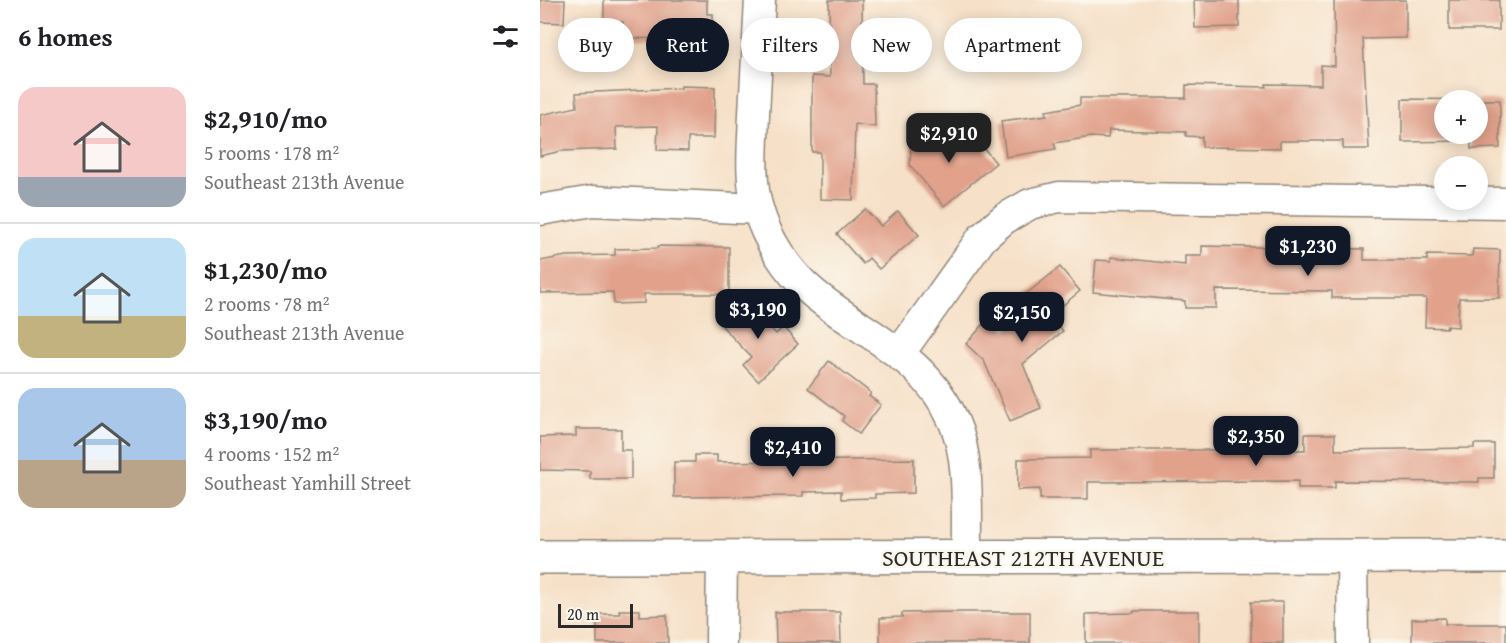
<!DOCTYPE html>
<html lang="en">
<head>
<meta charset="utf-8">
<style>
  :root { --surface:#fff; --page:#f2f2f2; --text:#202124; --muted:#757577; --line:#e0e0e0; --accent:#111827 }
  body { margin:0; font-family:"Gentium Book Plus",serif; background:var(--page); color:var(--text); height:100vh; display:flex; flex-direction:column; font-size:22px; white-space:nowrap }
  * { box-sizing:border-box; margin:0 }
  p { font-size:20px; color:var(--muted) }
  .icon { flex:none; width:33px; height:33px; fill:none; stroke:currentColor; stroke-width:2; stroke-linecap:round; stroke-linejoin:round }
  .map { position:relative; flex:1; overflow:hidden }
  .side { display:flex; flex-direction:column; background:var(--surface); width:540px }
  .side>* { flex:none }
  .top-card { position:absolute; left:18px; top:18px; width:570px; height:54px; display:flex; gap:12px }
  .controls { position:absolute; left:894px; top:90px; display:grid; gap:12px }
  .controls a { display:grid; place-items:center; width:54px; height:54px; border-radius:50%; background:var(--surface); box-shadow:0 3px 15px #0003; font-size:30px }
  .scale { position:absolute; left:18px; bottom:15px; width:75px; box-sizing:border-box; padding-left:6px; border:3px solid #2b2b2b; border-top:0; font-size:16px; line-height:21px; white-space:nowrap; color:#2b2b2b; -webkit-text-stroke:4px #fbf7ec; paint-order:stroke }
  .price { position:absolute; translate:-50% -51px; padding:0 14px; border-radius:12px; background:var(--accent); color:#fff; font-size:20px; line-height:39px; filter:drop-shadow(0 2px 3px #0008) }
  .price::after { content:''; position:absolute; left:50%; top:36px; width:18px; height:14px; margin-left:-9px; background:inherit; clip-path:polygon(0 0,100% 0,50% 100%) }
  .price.current { background:#222; color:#fff }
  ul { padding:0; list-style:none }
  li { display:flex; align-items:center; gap:18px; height:150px; padding:0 18px }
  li+li { border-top:2px solid var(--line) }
  li span { display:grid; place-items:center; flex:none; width:168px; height:120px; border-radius:18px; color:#555 }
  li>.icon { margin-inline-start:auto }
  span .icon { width:72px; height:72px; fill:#fffc; stroke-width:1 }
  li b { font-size:26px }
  h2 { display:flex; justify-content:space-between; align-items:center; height:72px; padding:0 18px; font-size:26px }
  .pill { padding:0 21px; border-radius:27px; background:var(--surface); box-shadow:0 3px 15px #0003; font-size:21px; line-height:54px }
  .pill.current { background:var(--accent); color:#fff }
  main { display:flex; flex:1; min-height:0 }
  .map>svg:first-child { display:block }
  .building { fill:#e1a18b; fill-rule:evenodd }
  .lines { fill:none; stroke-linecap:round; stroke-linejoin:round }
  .minor-casing { stroke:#908679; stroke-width:33 }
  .tertiary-casing { stroke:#908679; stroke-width:36 }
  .minor { stroke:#fff; stroke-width:30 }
  .tertiary { stroke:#fff; stroke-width:33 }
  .labels { text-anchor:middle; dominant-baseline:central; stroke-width:5; stroke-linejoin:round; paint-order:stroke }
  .street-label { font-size:24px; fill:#2b2b2b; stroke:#fbf7ec }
</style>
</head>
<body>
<main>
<section class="side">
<h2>6 homes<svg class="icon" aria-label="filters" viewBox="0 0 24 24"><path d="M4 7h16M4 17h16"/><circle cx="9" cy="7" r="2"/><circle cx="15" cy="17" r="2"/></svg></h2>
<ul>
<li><span style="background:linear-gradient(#f6c9c9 75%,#9aa5b1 0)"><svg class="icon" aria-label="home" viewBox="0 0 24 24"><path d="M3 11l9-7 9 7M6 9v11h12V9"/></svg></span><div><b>$2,910/mo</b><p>5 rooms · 178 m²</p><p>Southeast 213th Avenue</p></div></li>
<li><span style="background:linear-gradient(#bfe0f5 65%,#c2b280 0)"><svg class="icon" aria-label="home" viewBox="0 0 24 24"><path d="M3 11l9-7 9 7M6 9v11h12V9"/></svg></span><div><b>$1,230/mo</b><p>2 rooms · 78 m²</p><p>Southeast 213th Avenue</p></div></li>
<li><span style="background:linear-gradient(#a9c7e8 60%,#b9a48a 0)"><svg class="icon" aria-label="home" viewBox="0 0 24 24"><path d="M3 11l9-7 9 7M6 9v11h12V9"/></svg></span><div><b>$3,190/mo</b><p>4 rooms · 152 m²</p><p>Southeast Yamhill Street</p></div></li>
</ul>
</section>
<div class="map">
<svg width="966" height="643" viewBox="0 0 966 643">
  <rect width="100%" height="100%" fill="#fbf7ec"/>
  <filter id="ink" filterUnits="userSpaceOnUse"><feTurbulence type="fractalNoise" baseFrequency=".0167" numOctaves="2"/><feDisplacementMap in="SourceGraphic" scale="12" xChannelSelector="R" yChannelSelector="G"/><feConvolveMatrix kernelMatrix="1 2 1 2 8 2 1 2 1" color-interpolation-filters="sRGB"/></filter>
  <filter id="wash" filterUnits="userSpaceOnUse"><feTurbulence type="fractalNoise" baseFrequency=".008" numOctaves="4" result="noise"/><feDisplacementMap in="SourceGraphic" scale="24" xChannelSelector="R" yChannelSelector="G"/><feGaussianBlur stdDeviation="1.35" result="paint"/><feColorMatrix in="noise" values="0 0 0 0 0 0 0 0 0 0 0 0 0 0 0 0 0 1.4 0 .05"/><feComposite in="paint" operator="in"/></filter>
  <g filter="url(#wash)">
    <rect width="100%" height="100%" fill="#f6e0c7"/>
    <g id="blocks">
      <g class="building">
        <polygon points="0,0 25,0 24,23 0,22"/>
        <polygon points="64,0 167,0 167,14 173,14 173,43 134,43 134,39 83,38 83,22 64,22"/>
        <polygon points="289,0 322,0 323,84 334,84 335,127 315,124 313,200 280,199 280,152 272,152 272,76 290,77"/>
        <polygon points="654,0 699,0 699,27 655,28"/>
        <polygon points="794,0 866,0 866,38 823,39 829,149 803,149 803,141 740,141 740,148 662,147 662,137 646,136 646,132 569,130 568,138 551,137 514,143 516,149 466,157 461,121 507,115 506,111 540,105 540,98 646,98 646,85 726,87 726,84 781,85 781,65 795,66"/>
        <rect x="909" y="0" width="50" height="30"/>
        <polygon points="141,86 175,87 174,138 148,138 148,151 117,150 118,126 76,127 77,149 21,151 0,156 0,115 37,107 36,93 141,88"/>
        <path d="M862 99 960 100V148L931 149V141L862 142ZM904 100H938V134H904Z"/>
        <polygon points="396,126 412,145 418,140 422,145 434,136 456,163 404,206 370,165 371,146"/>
        <polygon points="325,209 341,226 358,211 379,235 339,269 329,258 323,264 297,234"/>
        <polygon points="118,246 189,247 189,294 104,294 104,303 74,304 73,292 0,293 0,261 26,256 75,255 75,249 118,248"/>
        <polygon points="662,246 824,249 824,260 887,260 887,255 932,256 933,249 960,250 959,298 919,298 918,327 907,326 907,328 885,327 886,298 792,298 792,291 676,290 676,308 645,308 645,301 553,292 556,260 571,261 571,257 645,265 645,256 662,256"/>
        <polygon points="520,267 540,291 510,316 523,331 483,364 501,408 470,421 444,361 426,344 452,315 466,331 491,310 481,298"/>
        <polygon points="205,301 236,334 243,327 258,344 218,381 203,365 211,357 182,326 185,323 183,321"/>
        <polygon points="289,361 331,393 329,396 341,405 319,434 302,421 304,416 268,388"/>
        <polygon points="36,429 81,429 81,450 91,450 91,479 50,479 50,471 0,470 0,437 36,436"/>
        <polygon points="765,434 795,434 795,450 934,448 934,444 954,444 954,478 939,478 939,482 795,481 795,488 758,488 758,481 548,482 548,499 500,499 500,489 478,490 478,459 550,458 550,450 765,450"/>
        <polygon points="155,455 177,455 177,462 374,459 374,493 335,494 335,498 301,499 301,491 263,492 263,496 134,497 134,462 155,462"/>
        <rect x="711" y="602" width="32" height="41"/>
        <polygon points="79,610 100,610 100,616 127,615 128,643 57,643 57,614 80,614"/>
        <polygon points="594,611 659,611 659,643 546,643 546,614 594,613"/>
        <polygon points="235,612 300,612 301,643 236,643"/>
        <polygon points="414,612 490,612 490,643 340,643 340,618 362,617 362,613"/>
        <polygon points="905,618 905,624 966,624 966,643 872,643 872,619"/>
      </g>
    </g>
  </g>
  <g filter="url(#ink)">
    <use href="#blocks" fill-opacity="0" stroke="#908679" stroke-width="1.5"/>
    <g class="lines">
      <defs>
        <g id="minor">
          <path d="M220 0C218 38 216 76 214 114 213 145 209 179 218 209 227 240 247 271 272 292 323 335 386 356 414 422 431 460 426 515 427 557"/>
          <polyline points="0,210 53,201 218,209"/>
          <polyline points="359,354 442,238 464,219 490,204 519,197 966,203"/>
          <polyline points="812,556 813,643"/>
          <polyline points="181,643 182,557"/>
        </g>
        <polyline id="tertiary" points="0,557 966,556"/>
      </defs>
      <use href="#minor" class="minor-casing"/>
      <use href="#tertiary" class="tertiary-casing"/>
      <use href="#minor" class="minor"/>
      <use href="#tertiary" class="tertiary"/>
    </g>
  </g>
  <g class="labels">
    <g class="street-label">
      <text x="483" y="557">SOUTHEAST 212TH AVENUE</text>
    </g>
  </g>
</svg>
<div class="controls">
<a>+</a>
<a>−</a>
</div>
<div class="scale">20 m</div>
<b class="price current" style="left:409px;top:164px">$2,910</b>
<b class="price" style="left:768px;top:277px">$1,230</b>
<b class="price" style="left:218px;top:340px">$3,190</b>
<b class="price" style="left:482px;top:343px">$2,150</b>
<b class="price" style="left:716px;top:467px">$2,350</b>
<b class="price" style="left:253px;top:478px">$2,410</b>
<div class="top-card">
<a class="pill">Buy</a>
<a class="pill current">Rent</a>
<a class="pill">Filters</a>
<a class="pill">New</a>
<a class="pill">Apartment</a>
</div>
</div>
</main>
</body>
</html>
